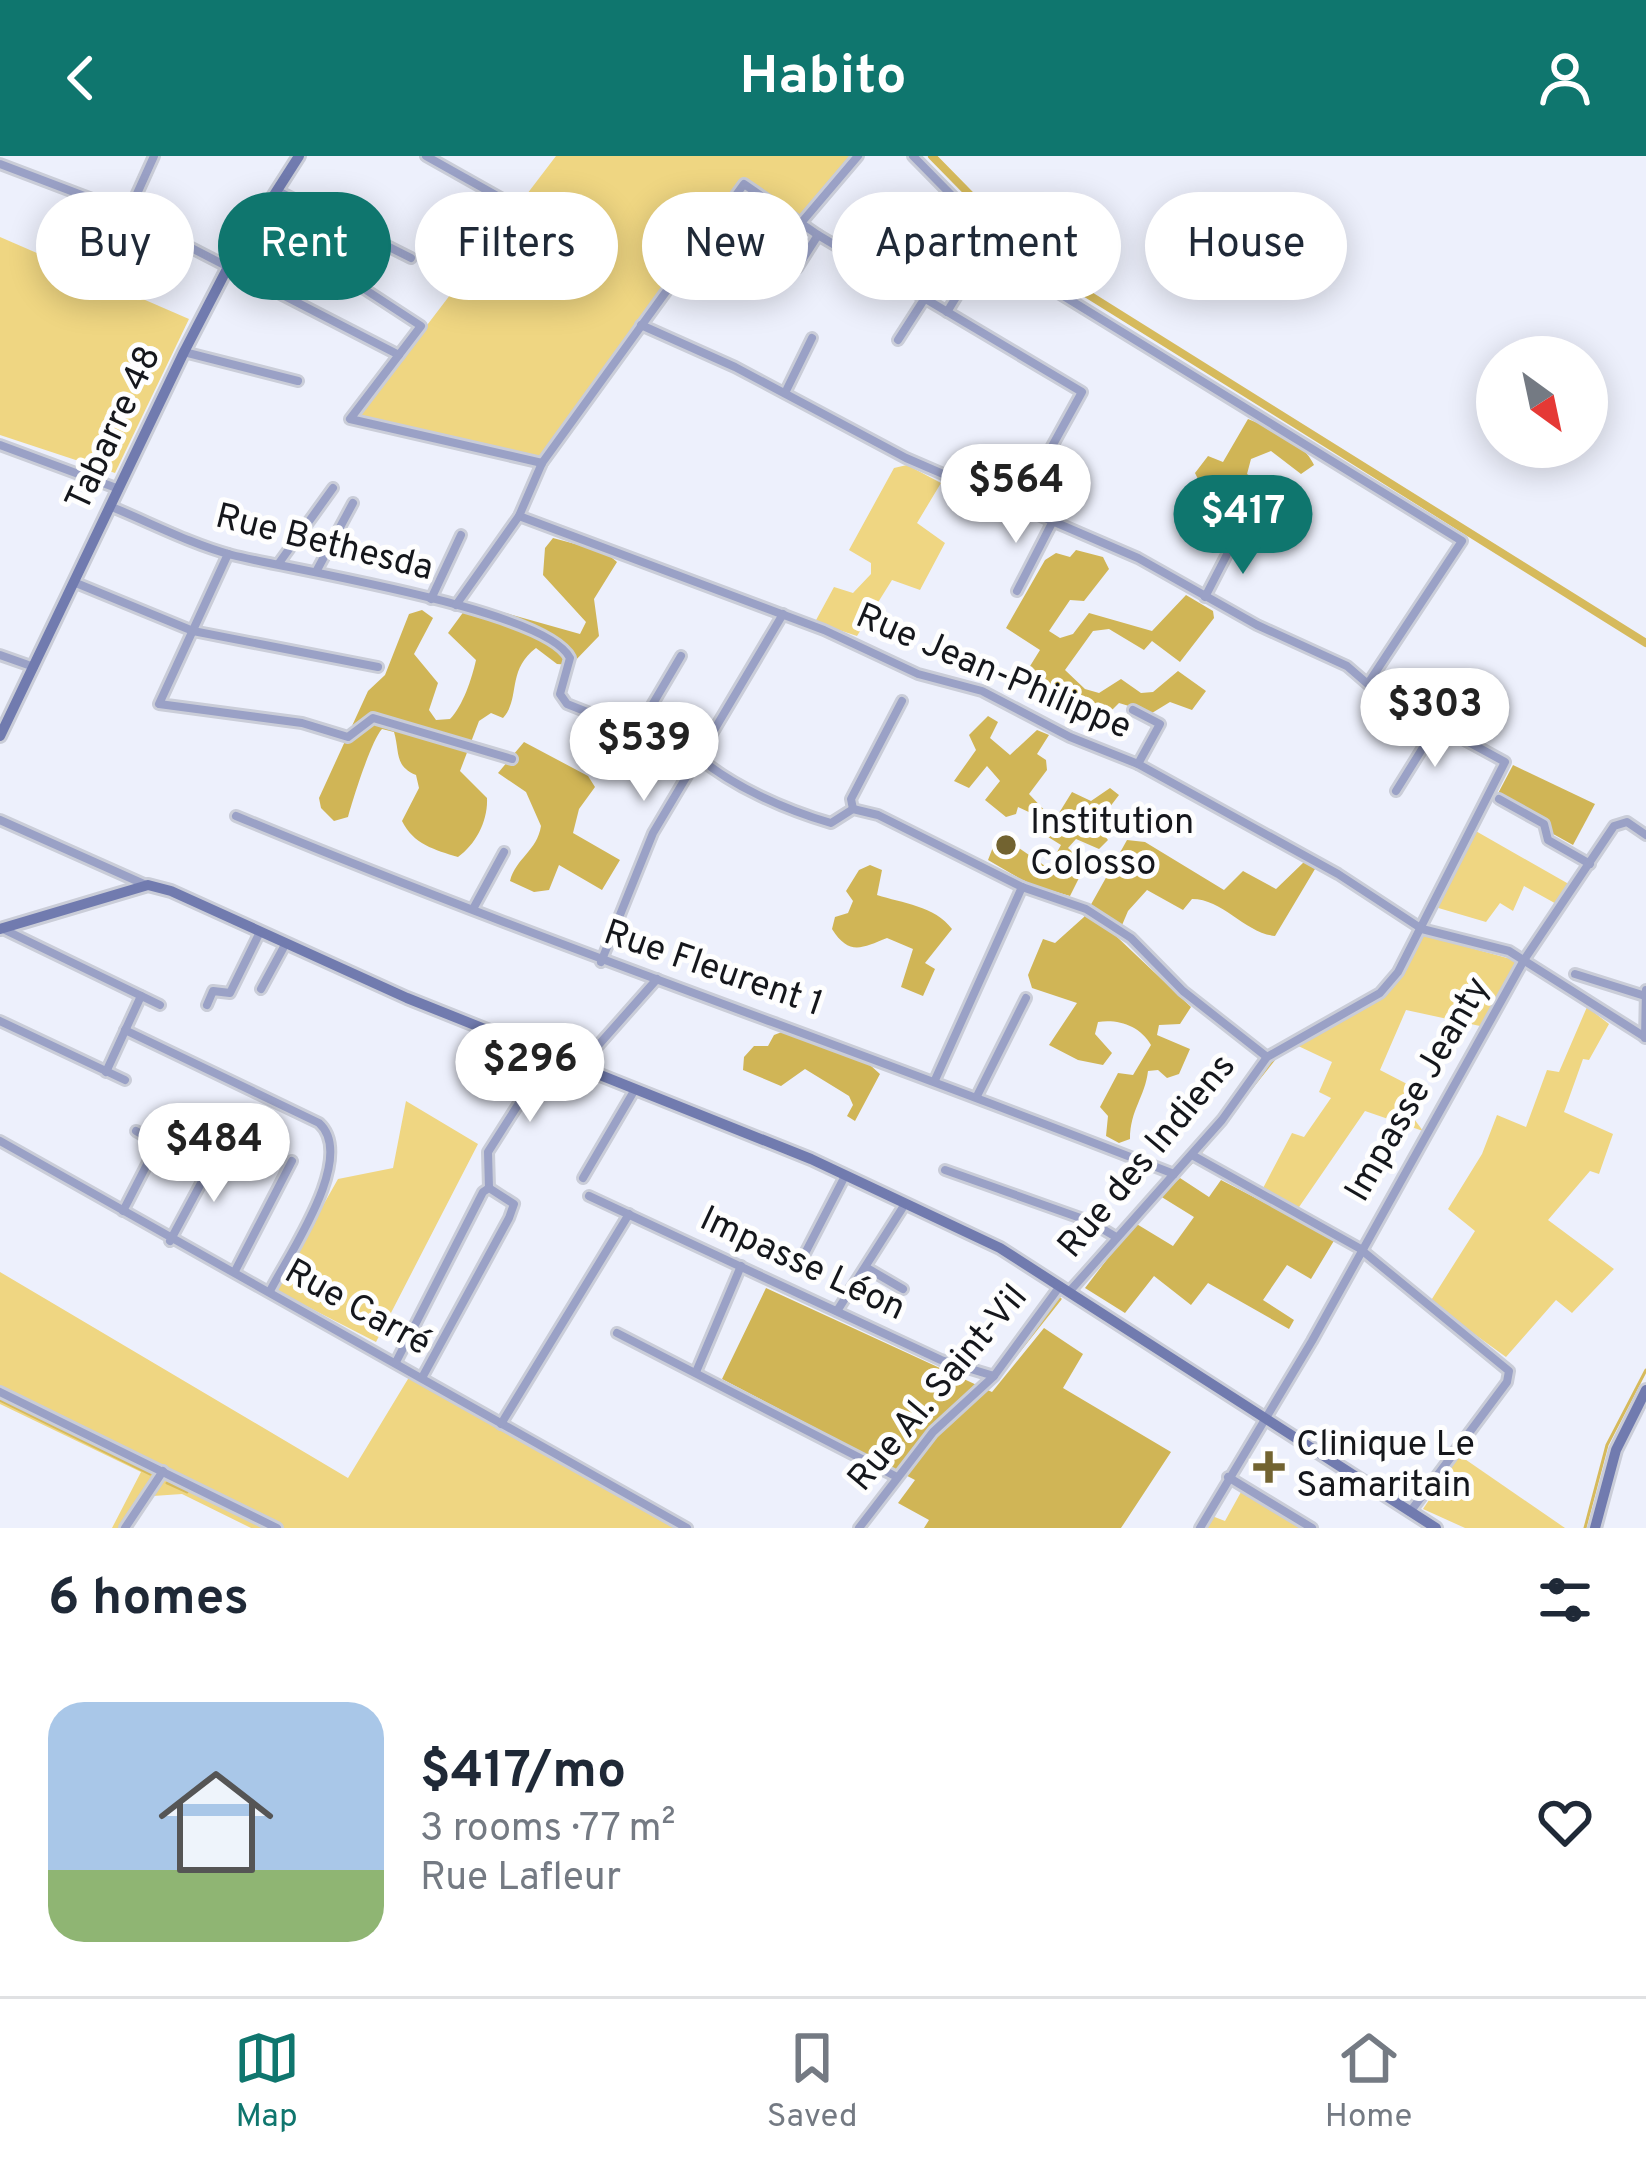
<!DOCTYPE html>
<html lang="en">
<head>
<meta charset="utf-8">
<style>
  :root { --surface:#fff; --page:#f2f2f3; --text:#1f2937; --muted:#747a83; --line:#e0e1e3; --accent:#0f766e }
  body { margin:0; font-family:Overpass,sans-serif; background:var(--page); color:var(--text); height:100vh; display:flex; flex-direction:column; font-size:45px; white-space:nowrap }
  * { box-sizing:border-box; margin:0 }
  p { font-size:39px; color:var(--muted) }
  .icon { flex:none; width:66px; height:66px; fill:none; stroke:currentColor; stroke-width:2; stroke-linecap:round; stroke-linejoin:round }
  .map { position:relative; height:1372px; overflow:hidden }
  .drawer { display:flex; flex-direction:column; background:var(--surface); flex:1 }
  .drawer>* { flex:none }
  .banner { position:absolute; left:36px; top:36px; width:1575px; height:108px; display:flex; gap:24px }
  .needle { width:78px; rotate:147deg }
  .buttons { position:absolute; left:1476px; top:180px; display:grid; gap:24px }
  .buttons a { display:grid; place-items:center; width:132px; height:132px; border-radius:50%; background:var(--surface); box-shadow:0 6px 30px #0003; font-size:60px }
  .price { position:absolute; translate:-50% -102px; padding:0 27px; border-radius:42px; background:#fff; color:#222; font-size:39px; line-height:78px; filter:drop-shadow(0 3px 6px #0008) }
  .price::after { content:''; position:absolute; left:50%; top:72px; width:36px; height:27px; margin-left:-18px; background:inherit; clip-path:polygon(0 0,100% 0,50% 100%) }
  .price.current { background:var(--accent); color:#fff }
  ul { padding:0; list-style:none }
  li { display:flex; align-items:center; gap:36px; height:300px; padding:0 48px }
  li+li { border-top:3px solid var(--line) }
  li span { display:grid; place-items:center; flex:none; width:336px; height:240px; border-radius:36px; color:#555 }
  li>.icon { margin-inline-start:auto }
  span .icon { width:144px; height:144px; fill:#fffc; stroke-width:1 }
  li b { font-size:51px }
  h2 { display:flex; justify-content:space-between; align-items:center; height:144px; padding:0 48px; font-size:51px }
  .tag { padding:0 42px; border-radius:54px; background:var(--surface); box-shadow:0 6px 30px #0003; font-size:42px; line-height:108px }
  .tag.current { background:var(--accent); color:#fff }
  header { display:flex; justify-content:space-between; align-items:center; height:156px; padding:0 48px; background:var(--accent); color:#fff; font-size:54px; font-weight:700 }
  .dock { display:flex; justify-content:space-around; align-items:center; height:168px; border-top:3px solid var(--line); background:var(--surface); font-size:33px; color:var(--muted) }
  .dock a { display:grid; justify-items:center; gap:6px }
  .dock .current { color:var(--accent) }
  .map>svg:first-child { display:block }
  .green { fill:#efd682 }
  .forest { fill:#d0b556 }
  .lines { fill:none; stroke-linecap:round; stroke-linejoin:round }
  .stream { stroke:#d6ba5c; stroke-width:3 }
  .canal { stroke:#d6ba5c; stroke-width:8 }
  .street-casing { stroke:#cacdd8; stroke-width:14 }
  .secondary-casing { stroke:#cacdd8; stroke-width:16 }
  .street { stroke:#9aa1c6; stroke-width:8 }
  .secondary { stroke:#717baf; stroke-width:10 }
  .poi-dot { fill:#726330; stroke:#fefefe; stroke-width:4.5 }
  .labels { text-anchor:middle; dominant-baseline:central; stroke-width:10; stroke-linejoin:round; paint-order:stroke }
  .street-label { font-size:36px; fill:#15171c; stroke:#fefefe }
  .poi-label { font-size:36px; fill:#15171c; stroke:#fefefe; text-anchor:start }
</style>
</head>
<body>
<header><svg class="icon" aria-label="back" viewBox="0 0 24 24"><path d="M15 5l-7 7 7 7"/></svg>Habito<svg class="icon" aria-label="person" viewBox="0 0 24 24"><circle cx="12" cy="8" r="4"/><path d="M4 21q1-7 8-7t8 7"/></svg></header>
<div class="map">
<svg width="1646" height="1372" viewBox="0 0 1646 1372">
  <rect width="100%" height="100%" fill="#edf0fc"/>
  <g class="green">
    <polygon points="556,0 853,0 801,60 741,23 544,301 357,261"/>
    <polygon points="0,81 189,163 115,317 0,279"/>
    <polygon points="907,309 941,327 917,367 945,387 920,434 892,424 857,480 815,466 834,431 853,437 871,418 871,407 849,394 894,312"/>
    <polygon points="1474,674 1574,731 1560,750 1524,730 1513,755 1500,747 1486,766 1435,751"/>
    <polygon points="1424,779 1518,805 1480,870 1406,854 1380,914 1409,929 1406,952 1423,975 1365,955 1297,1054 1262,1034 1292,977 1304,981 1331,942 1319,936 1332,906 1294,888 1384,838"/>
    <polygon points="1587,851 1609,868 1589,904 1583,903 1564,956 1613,978 1599,1018 1590,1015 1548,1064 1614,1113 1572,1157 1556,1144 1506,1201 1430,1146 1475,1075 1448,1053 1482,998 1497,959 1526,971 1547,914 1559,916"/>
    <polygon points="406,945 478,988 376,1186 275,1134 338,1023 393,1012"/>
    <polygon points="0,1116 348,1322 411,1218 678,1372 251,1372 182,1338 153,1340 132,1372 112,1372 141,1316 0,1248"/>
    <polygon points="1459,1299 1565,1372 1465,1372 1423,1353"/>
    <polygon points="1241,1336 1307,1372 1206,1372 1212,1360 1225,1365"/>
  </g>
  <g class="forest">
    <path d="M1248 263C1270 272 1304 286 1314 309L1301 318 1271 295 1251 303 1247 318 1274 335 1276 342 1263 356 1236 337 1200 327 1195 317 1208 300 1223 306Z"/>
    <path d="M553 382 605 396 617 406 594 443 599 480 571 509 557 508 536 492C506 515 521 542 503 562L491 557 479 565 460 615 487 642C488 665 476 688 458 701 435 694 413 688 402 665L419 632 416 619C394 610 400 596 394 576L382 573C371 585 353 643 348 661L334 665 321 652 319 642 368 535 385 519 409 458 422 454 433 462 414 498 438 527 429 554 436 564 450 563C463 550 472 522 476 504L448 477 470 447 580 478 586 466 543 419 545 392Z"/>
    <polygon points="1076,394 1103,401 1109,413 1084,445 1070,444 1049,475 1060,482 1073,478 1089,457 1152,475 1186,439 1213,455 1214,462 1180,506 1152,485 1144,494 1109,473 1093,475 1065,514 1085,533 1099,537 1121,523 1141,537 1153,536 1178,515 1206,535 1192,554 1170,546 1152,557 1119,547 1111,555 1065,533 1032,528 1027,515 1040,494 1006,472 1045,404 1056,397 1070,401"/>
    <polygon points="988,560 998,566 990,582 1010,599 1037,574 1049,579 1037,598 1046,604 1047,614 1029,638 1049,659 1059,657 1072,636 1091,645 1110,632 1119,639 1096,669 1108,684 1099,693 1076,683 1068,692 1086,708 1070,740 1029,728 988,704 995,686 1010,686 1048,712 1061,689 1029,669 1033,658 1018,651 1016,658 1006,661 985,644 1000,625 987,610 969,632 954,625 976,594 969,579"/>
    <path d="M524 586 588 620 595 631 579 653 573 677 620 704 602 734 559 709 549 734 534 736 510 725C516 702 537 695 541 670L526 636 498 617Z"/>
    <polygon points="1513,609 1595,648 1573,689 1494,645"/>
    <path d="M1127 684 1145 686 1224 734 1243 715 1276 733 1304 706 1315 713 1275 780C1245 777 1223 743 1192 743L1183 754 1147 734 1128 755 1117 781 1191 851 1180 868 1159 869 1157 879 1190 893 1179 918 1167 922 1158 914 1148 915C1145 941 1130 954 1130 983L1119 987 1106 980 1108 960 1100 951 1118 917 1133 919 1151 889C1140 870 1119 863 1098 866L1095 878 1112 897 1103 909 1078 904 1049 889 1077 847 1032 832 1028 819 1043 783 1055 787 1084 761Z"/>
    <path d="M870 709 882 714 877 739C902 747 935 750 952 773L925 807 935 813 923 840 901 831 913 793 887 782C862 792 849 800 832 773L835 761 848 757 853 745 846 735 859 714Z"/>
    <polygon points="787,874 861,901 880,918 855,965 847,960 853,949 849,940 805,913 781,930 743,914 744,901 754,890 768,890 774,879"/>
    <polygon points="1180,1022 1209,1041 1221,1024 1335,1083 1311,1123 1287,1109 1263,1144 1294,1164 1289,1173 1208,1127 1191,1149 1154,1120 1125,1157 1085,1132 1135,1067 1173,1090 1194,1061 1160,1040"/>
    <polygon points="766,1132 992,1236 1044,1172 1083,1198 1063,1232 1171,1296 1121,1372 924,1372 929,1364 898,1347 915,1324 722,1223"/>
  </g>
  <g class="lines">
    <g class="stream">
      <polyline points="1232,956 1278,898"/>
      <polyline points="1200,997 1219,973"/>
      <polyline points="1169,1029 1193,1005"/>
      <polyline points="0,1244 150,1318"/>
      <polyline points="949,1269 995,1225 1060,1143"/>
      <polyline points="89,1275 236,1348"/>
      <polyline points="167,1327 187,1336"/>
      <polyline points="1585,1372 1607,1289 1646,1214"/>
    </g>
    <polyline class="canal" points="932,0 1036,106 1646,487"/>
    <defs>
      <g id="street">
        <polyline points="426,0 515,50"/>
        <polyline points="913,0 1031,120 1462,385 1369,526"/>
        <polyline points="0,8 108,49 399,199"/>
        <polyline points="278,35 411,102"/>
        <polyline points="126,62 154,0"/>
        <polyline points="801,67 858,0"/>
        <polyline points="367,79 349,123 421,170 350,263 542,307"/>
        <polyline points="797,112 818,79"/>
        <polyline points="947,156 991,84"/>
        <polyline points="641,169 735,211 906,302 1138,402 1257,469 1347,510 1377,536 1505,606 1398,816 1380,837 1267,901 1222,964 1069,1136"/>
        <polyline points="898,184 925,142"/>
        <polyline points="184,196 298,225"/>
        <polyline points="785,237 812,182"/>
        <polyline points="0,289 119,333"/>
        <path d="M112 351C151 367 191 388 232 399 291 414 546 453 570 502L560 538 567 548 696 599C731 630 786 654 831 667L853 653 878 659 1022 731 1086 753 1131 782 1183 835 1267 901"/>
        <polyline points="519,360 824,474 918,518 982,535 1070,581 1138,608 1338,718 1422,773 1509,795 1645,881"/>
        <polyline points="228,398 159,548 302,567 348,581 373,562 512,603"/>
        <polyline points="279,407 333,332"/>
        <polyline points="317,414 353,347"/>
        <polyline points="76,427 193,475 378,511"/>
        <polyline points="1017,435 1053,365"/>
        <polyline points="1205,441 1236,381"/>
        <polyline points="431,443 461,379"/>
        <polyline points="456,449 519,360 542,307 744,28 818,79 1082,236 1019,350"/>
        <polyline points="0,499 34,511"/>
        <polyline points="1133,554 1160,568 1138,608"/>
        <polyline points="638,573 681,500"/>
        <polyline points="1396,635 1437,569"/>
        <polyline points="1499,643 1544,668 1548,684 1590,708"/>
        <polyline points="853,653 851,643 902,545"/>
        <path d="M236 660C545 788 862 895 1174 1018"/>
        <polyline points="0,664 146,729"/>
        <polyline points="473,753 504,696"/>
        <polyline points="5,774 160,849"/>
        <polyline points="601,806 653,677 783,458"/>
        <polyline points="1575,818 1645,840"/>
        <polyline points="261,833 286,787"/>
        <polyline points="207,849 213,835 230,837 260,776"/>
        <polyline points="0,865 125,924"/>
        <path d="M125 874 319 967C357 1001 289 1098 270 1135"/>
        <polyline points="1645,882 1646,834"/>
        <polyline points="579,911 657,823"/>
        <polyline points="106,916 141,840"/>
        <polyline points="935,924 1022,731"/>
        <polyline points="977,940 1026,842"/>
        <polyline points="0,985 687,1372"/>
        <polyline points="1192,999 1359,1092 1509,1215 1507,1226 1410,1356"/>
        <polyline points="945,1014 1089,1065 1116,1081"/>
        <polyline points="583,1022 634,935"/>
        <polyline points="489,1032 488,996 549,900"/>
        <polyline points="589,1040 941,1204 994,1220"/>
        <polyline points="123,1055 158,987 136,975"/>
        <polyline points="170,1085 220,992"/>
        <polyline points="800,1107 845,1020"/>
        <polyline points="867,1112 903,1133"/>
        <polyline points="235,1115 292,1005"/>
        <polyline points="837,1155 905,1048"/>
        <polyline points="617,1177 897,1321"/>
        <polyline points="396,1206 483,1036 489,1032 514,1048 509,1062 423,1220"/>
        <polyline points="696,1216 741,1110"/>
        <polyline points="0,1236 277,1372"/>
        <polyline points="501,1268 629,1058"/>
        <polyline points="1228,1321 1312,1372"/>
        <polyline points="125,1372 163,1315"/>
        <polyline points="859,1372 933,1276 994,1220 1060,1130"/>
        <polyline points="1200,1372 1312,1185 1524,804 1614,670 1627,666 1646,679"/>
      </g>
      <g id="secondary">
        <polyline points="0,580 184,196 228,111 299,0"/>
        <polyline points="0,773 148,729 171,735 407,842 811,1003 1000,1092 1436,1372"/>
        <polyline points="1595,1372 1616,1294 1646,1234"/>
      </g>
    </defs>
    <use href="#street" class="street-casing"/>
    <use href="#secondary" class="secondary-casing"/>
    <use href="#street" class="street"/>
    <use href="#secondary" class="secondary"/>
  </g>
  <g class="poi-dot">
    <circle cx="1006" cy="689" r="12"/>
    <path d="M1263 1293h12v12h12v12h-12v12h-12v-12h-12v-12h12z"/>
  </g>
  <g class="labels">
    <g class="street-label">
      <text transform="translate(115 273) rotate(-65)">Tabarre 48</text>
      <text transform="translate(324 388) rotate(14)">Rue Bethesda</text>
      <text transform="translate(993 517) rotate(23)">Rue Jean-Philippe</text>
      <text transform="translate(713 814) rotate(19)">Rue Fleurent 1</text>
      <text transform="translate(1419 934) rotate(-60)">Impasse Jeanty</text>
      <text transform="translate(1148 1001) rotate(-50)">Rue des Indiens</text>
      <text transform="translate(802 1109) rotate(25)">Impasse Léon</text>
      <text transform="translate(357 1153) rotate(29)">Rue Carré</text>
      <text transform="translate(939 1233) rotate(-50)">Rue Al. Saint-Vil</text>
    </g>
    <g class="poi-label">
      <text x="1030" y="668">Institution<tspan x="1030" dy="41">Colosso</tspan></text>
      <text x="1296" y="1290">Clinique Le<tspan x="1296" dy="41">Samaritain</tspan></text>
    </g>
  </g>
</svg>
<div class="buttons">
<a><svg class="needle" viewBox="-14 -14 28 28"><path d="M0-13l5 13h-10z" fill="#e53935"/><path d="M0 13l5-13h-10z" fill="#747a83"/></svg></a>
</div>
<b class="price" style="left:1016px;top:390px">$564</b>
<b class="price current" style="left:1243px;top:421px">$417</b>
<b class="price" style="left:1435px;top:614px">$303</b>
<b class="price" style="left:644px;top:648px">$539</b>
<b class="price" style="left:530px;top:969px">$296</b>
<b class="price" style="left:214px;top:1049px">$484</b>
<div class="banner">
<a class="tag">Buy</a>
<a class="tag current">Rent</a>
<a class="tag">Filters</a>
<a class="tag">New</a>
<a class="tag">Apartment</a>
<a class="tag">House</a>
</div>
</div>
<section class="drawer">
<h2>6 homes<svg class="icon" aria-label="filters" viewBox="0 0 24 24"><path d="M4 7h16M4 17h16"/><circle cx="9" cy="7" r="2"/><circle cx="15" cy="17" r="2"/></svg></h2>
<ul>
<li><span style="background:linear-gradient(#a9c7e8 70%,#8fb573 0)"><svg class="icon" aria-label="home" viewBox="0 0 24 24"><path d="M3 11l9-7 9 7M6 9v11h12V9"/></svg></span><div><b>$417/mo</b><p>3 rooms · 77 m²</p><p>Rue Lafleur</p></div><svg class="icon" aria-label="heart" viewBox="0 0 24 24"><path d="M12 20l-8-8c-3-5 5-10 8-4 3-6 11-1 8 4z"/></svg></li>
</ul>
</section>
<nav class="dock">
<a class="current"><svg class="icon" aria-label="map" viewBox="0 0 24 24"><path d="M3 6l6-2 6 2 6-2v14l-6 2-6-2-6 2zM9 4v14M15 6v14"/></svg>Map</a>
<a><svg class="icon" aria-label="saved" viewBox="0 0 24 24"><path d="M7 4h10v16l-5-4-5 4z"/></svg>Saved</a>
<a><svg class="icon" aria-label="home" viewBox="0 0 24 24"><path d="M3 11l9-7 9 7M6 9v11h12V9"/></svg>Home</a>
</nav>
</body>
</html>
